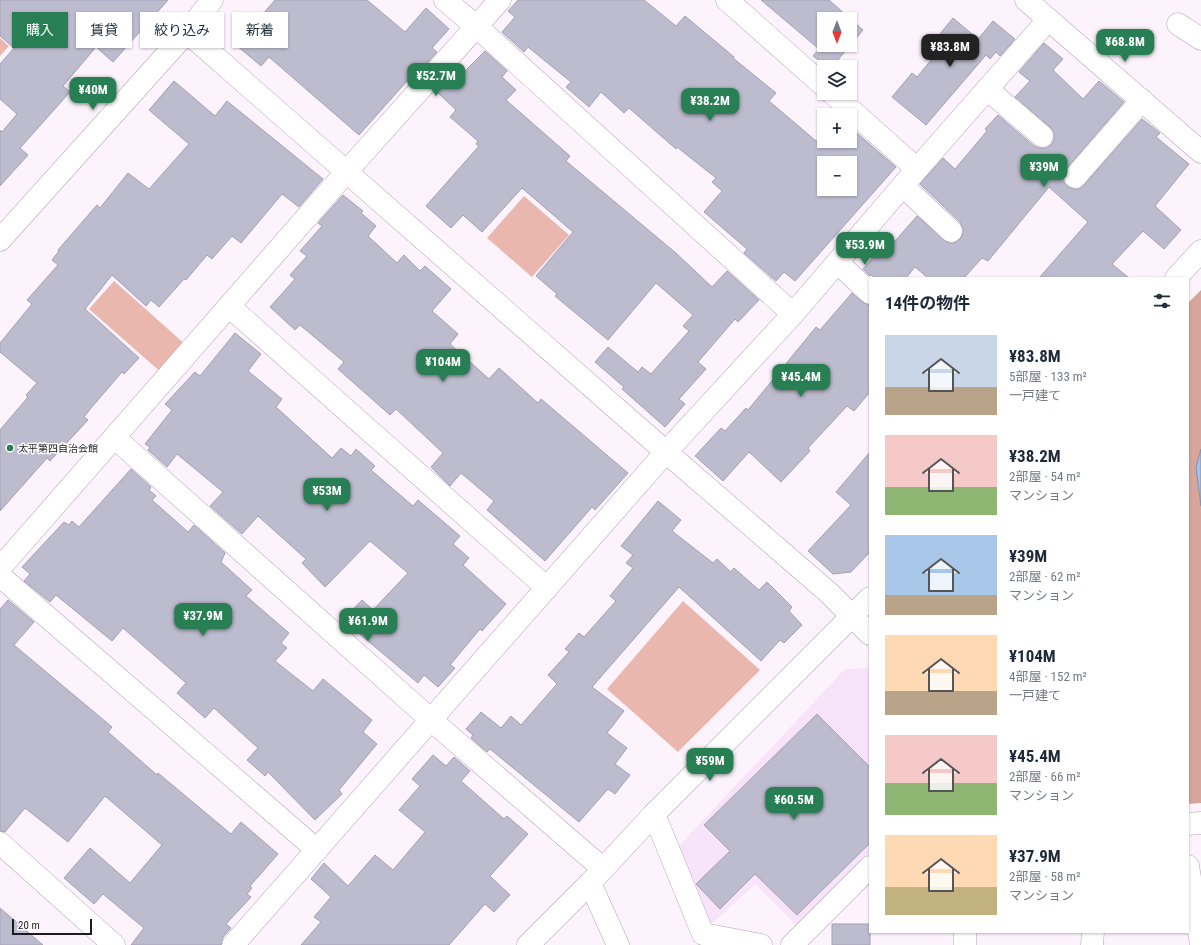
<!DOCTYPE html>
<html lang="ja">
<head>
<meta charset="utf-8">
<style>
  :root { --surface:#fff; --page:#f2f2f3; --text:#1f2937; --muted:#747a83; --accent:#287f53 }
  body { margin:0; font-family:"Roboto Condensed","Noto Sans JP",sans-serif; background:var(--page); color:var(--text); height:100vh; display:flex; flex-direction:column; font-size:15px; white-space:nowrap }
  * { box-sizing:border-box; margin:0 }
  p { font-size:13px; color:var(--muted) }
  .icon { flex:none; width:22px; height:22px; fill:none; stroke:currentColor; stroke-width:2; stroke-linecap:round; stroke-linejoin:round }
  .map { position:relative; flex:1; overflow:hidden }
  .sheet { position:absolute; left:869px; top:277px; width:320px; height:656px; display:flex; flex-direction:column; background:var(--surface); border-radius:0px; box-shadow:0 1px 3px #0004 }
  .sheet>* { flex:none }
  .hud { position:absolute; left:12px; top:12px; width:380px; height:36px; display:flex; gap:8px }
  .needle { width:26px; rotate:180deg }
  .tools { position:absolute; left:817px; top:12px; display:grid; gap:8px }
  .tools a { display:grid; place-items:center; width:40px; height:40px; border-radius:0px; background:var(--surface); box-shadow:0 1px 3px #0004; font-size:20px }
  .scale { position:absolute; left:12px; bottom:10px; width:80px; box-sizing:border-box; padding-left:4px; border:2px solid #1f1a20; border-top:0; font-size:11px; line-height:14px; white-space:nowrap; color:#1f1a20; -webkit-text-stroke:3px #fff; paint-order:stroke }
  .price { position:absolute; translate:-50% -34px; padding:0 9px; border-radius:8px; background:var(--accent); color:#fff; font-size:13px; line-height:26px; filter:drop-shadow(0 1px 2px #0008) }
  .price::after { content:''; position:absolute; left:50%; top:24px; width:12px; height:9px; margin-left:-6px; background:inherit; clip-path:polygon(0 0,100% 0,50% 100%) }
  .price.current { background:#222; color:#fff }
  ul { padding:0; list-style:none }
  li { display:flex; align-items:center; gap:12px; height:100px; padding:0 16px }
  li span { display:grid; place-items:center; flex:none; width:112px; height:80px; border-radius:0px; color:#555 }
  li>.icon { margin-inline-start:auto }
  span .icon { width:48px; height:48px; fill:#fffc; stroke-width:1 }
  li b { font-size:17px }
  h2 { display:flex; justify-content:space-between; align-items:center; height:48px; padding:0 16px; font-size:17px }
  .tag { padding:0 14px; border-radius:0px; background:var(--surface); box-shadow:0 1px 3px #0004; font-size:14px; line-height:36px }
  .tag.current { background:var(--accent); color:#fff }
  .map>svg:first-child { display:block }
  .built { fill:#f8e4fa }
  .green { fill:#eab7ae }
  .forest { fill:#d8a59c }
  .water { fill:#a6c1e6; stroke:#7e8fab }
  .building { fill:#bdbbce; stroke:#a3a1b3; fill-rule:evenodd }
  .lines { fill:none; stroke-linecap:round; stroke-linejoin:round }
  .minor-casing { stroke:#b3a5b4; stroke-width:23 }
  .tertiary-casing { stroke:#b3a5b4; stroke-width:23 }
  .minor { stroke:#fff; stroke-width:22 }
  .tertiary { stroke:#fff; stroke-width:22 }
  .poi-dot { fill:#287f53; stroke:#fff; stroke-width:1.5 }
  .labels { text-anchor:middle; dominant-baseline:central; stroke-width:3; stroke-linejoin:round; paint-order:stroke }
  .poi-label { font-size:10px; fill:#1f1a20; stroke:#fff; text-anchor:start }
</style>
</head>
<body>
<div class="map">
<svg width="1201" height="945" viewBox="0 0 1201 945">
  <rect width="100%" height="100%" fill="#fcf3fd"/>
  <polygon class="built" points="870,668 870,853 797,926 755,884 707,928 676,849 845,669"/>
  <g class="green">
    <polygon points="0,38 9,46 0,56"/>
    <polygon points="524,196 569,235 532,277 487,238"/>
    <polygon points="114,281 187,346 163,374 89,309"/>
    <polygon points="683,601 760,670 678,752 607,689"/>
  </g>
  <polygon class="forest" points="1201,290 1201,449 1196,467 1201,506 1201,803 1188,804 1188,303"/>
  <polygon class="water" points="1201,449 1201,506 1196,467"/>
  <g class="building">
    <polygon points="0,0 168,0 113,62 96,47 63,86 70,92 20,148 28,155 0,186 0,130 2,132 17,114 0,99 0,64 14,48 0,36"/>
    <polygon points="275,0 367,0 405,32 426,8 449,29 432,48 437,52 417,74 415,72 359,135 269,57 261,66 236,45"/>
    <path d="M518 0H644L676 26 685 16 734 57 733 58 776 93 769 101 816 141H850V127L896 167 795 281 784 272 776 281 744 253 747 249 704 212 722 191 712 182 716 178 677 147 676 149 629 108 624 113 601 92 589 107 566 87 571 82 528 47 524 52 502 32 515 17 508 11ZM824 163H850V189H824Z"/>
    <path d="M761 0H829L863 30 832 67H827L813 56 819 49ZM824 19H850V45H824Z"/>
    <polygon points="953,18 978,39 993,21 1015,39 1000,56 996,52 990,59 986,55 926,125 892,97 912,73 917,77 943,46 935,40"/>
    <polygon points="1044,43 1063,59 1053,70 1083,99 1099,81 1124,102 1066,169 1063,175 1063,181 1067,186 1073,189 1079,189 1084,185 1142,119 1160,133 1156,137 1189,164 1155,206 1181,230 1164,249 1143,231 1112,264 1129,278 1039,278 1088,222 1049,187 988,261 982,258 964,278 928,278 915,267 906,278 875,278 870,274 870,276 863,269 884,245 888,249 917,216 948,243 954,243 960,239 963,233 963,228 960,222 920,184 943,158 955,169 987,131 985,129 998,115 1034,146 1039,148 1046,148 1052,144 1054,139 1054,132 1050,127 1015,97 1030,81 1019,72"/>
    <polygon points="485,51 507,71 502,77 516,90 506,100 570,156 566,161 677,254 712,287 727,271 759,300 738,322 735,319 698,362 706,369 679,399 685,404 665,427 622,389 624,387 595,362 608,347 638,372 642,367 651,374 689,331 683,326 693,315 656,283 608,340 555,296 557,294 536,276 573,232 522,188 482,232 463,215 451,228 426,206 479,146 476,144 478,141 450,117 456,110 436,91 455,69 462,74"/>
    <polygon points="174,81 215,116 227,101 323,179 299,207 282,194 241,243 232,236 212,259 207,255 186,280 184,279 159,307 151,300 146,306 112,275 85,309 139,358 124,374 122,372 91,408 84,417 88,420 50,461 47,458 0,511 0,430 28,397 26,395 37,383 0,352 0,343 32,304 27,300 58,265 52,260 59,251 58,250 97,205 100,208 128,173 149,189 189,144 149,110"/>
    <polygon points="343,195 363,211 361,213 376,226 368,236 397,263 404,255 420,271 425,266 451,289 432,311 458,334 450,344 489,379 499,368 538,403 541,399 628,473 595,510 592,507 545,561 487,510 494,501 461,473 450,486 431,467 443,453 396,409 390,415 338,369 344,362 300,325 295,330 270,307 295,279 290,275 307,256 300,251 322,226 318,223"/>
    <polygon points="852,293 862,302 870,305 870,392 854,411 847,406 808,448 810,451 781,482 749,452 723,481 695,456 721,428 725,431 746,408 748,410 816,327 820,330"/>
    <polygon points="235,333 261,354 248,371 282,399 276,407 332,458 341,448 351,456 356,449 375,466 371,470 413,506 418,500 460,536 453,544 469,558 463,565 506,604 482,631 480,629 450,665 455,668 438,687 424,675 418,683 343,620 362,600 373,610 408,573 370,541 325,587 302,563 306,559 258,516 242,534 210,506 223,492 177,454 167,467 148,450 150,447 145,444 172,410 165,404 195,372 200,376"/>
    <polygon points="870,452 870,552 851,572 833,574 808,551 851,505 836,492"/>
    <polygon points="131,469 151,487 149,490 156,496 152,500 188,532 194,525 225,553 221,562 252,590 246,596 289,633 281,643 287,648 275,661 313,691 323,679 372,720 363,732 377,744 339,790 342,794 315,820 268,772 265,776 247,760 258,748 214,708 205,718 177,693 186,683 123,628 112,641 56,595 50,602 24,581 30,574 22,567 64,522 69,525 72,521 79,527"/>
    <polygon points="658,501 681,520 672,531 713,563 717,559 731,572 734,568 759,590 767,582 792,607 789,611 802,625 784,643 780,640 761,661 679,587 592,687 624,711 607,733 627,748 615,764 630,775 615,794 608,789 579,822 490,749 487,752 471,738 473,735 466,729 481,712 501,728 511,716 521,725 557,684 548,675 569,652 565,649 579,633 584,637 616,601 610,596 633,568 626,563 633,555 621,546"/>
    <polygon points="8,600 34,622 14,645 112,727 108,732 157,775 158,773 231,834 241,822 278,854 250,886 252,888 247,894 251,897 226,924 231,928 223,937 221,945 131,945 144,928 103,894 94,904 64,878 90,848 130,883 162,845 105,796 68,842 25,808 5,832 0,831 0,609"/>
    <polygon points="817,714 870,767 870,843 797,915 755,874 720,909 696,884 730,851 704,825"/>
    <polygon points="433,755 446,766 454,757 470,771 461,781 504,819 507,816 528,834 490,876 510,895 494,912 485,904 449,945 301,945 321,922 314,917 331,897 311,879 324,863 348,886 375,855 393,870 425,832 399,810 420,786 412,779"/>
    <polygon points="0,908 43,945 0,945"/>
    <rect x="832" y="924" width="38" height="21"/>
  </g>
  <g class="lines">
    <defs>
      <g id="minor">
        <polyline points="445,0 476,26 793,314"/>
        <polyline points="727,0 824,86"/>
        <polyline points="1026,0 1201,152"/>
        <polyline points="1178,24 1201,39"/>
        <polyline points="987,89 1042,136"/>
        <polyline points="832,93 917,169"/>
        <polyline points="1075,177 1142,100"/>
        <polyline points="903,186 951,231"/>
        <polyline points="838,263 870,293"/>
        <polyline points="230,307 547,588"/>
        <polyline points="115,438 430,719 602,868"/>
        <polyline points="0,568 347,171 500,0"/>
        <polyline points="0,576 317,850"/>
        <polyline points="654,814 703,934 761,945"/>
        <polyline points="0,843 114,945"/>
        <polyline points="1188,866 1201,944"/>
        <polyline points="590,883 618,945"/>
        <polyline points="965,932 965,945"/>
        <polyline points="233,945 666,452 793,314 917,169 1048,20"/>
        <polyline points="792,945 870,867"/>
        <polyline points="1092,945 1093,932"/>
      </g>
      <g id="tertiary">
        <polyline points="187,32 666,452 829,593 870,634"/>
        <polyline points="0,240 187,32 212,0"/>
        <polyline points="1176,278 1201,251"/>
        <polyline points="1188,824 1201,823"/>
        <polyline points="528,945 590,883 654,814 870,598"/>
      </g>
    </defs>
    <use href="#minor" class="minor-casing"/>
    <use href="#tertiary" class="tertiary-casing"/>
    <use href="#minor" class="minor"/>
    <use href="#tertiary" class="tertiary"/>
  </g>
  <circle class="poi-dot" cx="10" cy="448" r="4"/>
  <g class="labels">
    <g class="poi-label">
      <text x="18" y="448">太平第四自治会館</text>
    </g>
  </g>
</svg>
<div class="tools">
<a><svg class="needle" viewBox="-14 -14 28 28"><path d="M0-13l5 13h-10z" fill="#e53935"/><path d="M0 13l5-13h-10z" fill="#747a83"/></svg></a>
<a><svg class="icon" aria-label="layers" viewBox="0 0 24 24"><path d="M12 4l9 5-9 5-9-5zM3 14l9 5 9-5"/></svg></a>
<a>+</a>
<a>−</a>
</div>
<div class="scale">20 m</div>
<b class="price" style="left:1125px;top:63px">¥68.8M</b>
<b class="price current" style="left:950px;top:68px">¥83.8M</b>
<b class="price" style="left:436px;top:97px">¥52.7M</b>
<b class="price" style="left:93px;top:111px">¥40M</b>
<b class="price" style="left:710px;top:122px">¥38.2M</b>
<b class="price" style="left:1044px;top:188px">¥39M</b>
<b class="price" style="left:865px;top:266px">¥53.9M</b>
<b class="price" style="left:443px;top:383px">¥104M</b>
<b class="price" style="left:801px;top:398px">¥45.4M</b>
<b class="price" style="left:327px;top:512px">¥53M</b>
<b class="price" style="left:203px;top:637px">¥37.9M</b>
<b class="price" style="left:368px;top:642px">¥61.9M</b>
<b class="price" style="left:710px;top:782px">¥59M</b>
<b class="price" style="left:794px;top:821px">¥60.5M</b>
<div class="hud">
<a class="tag current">購入</a>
<a class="tag">賃貸</a>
<a class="tag">絞り込み</a>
<a class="tag">新着</a>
</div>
<section class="sheet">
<h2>14件の物件<svg class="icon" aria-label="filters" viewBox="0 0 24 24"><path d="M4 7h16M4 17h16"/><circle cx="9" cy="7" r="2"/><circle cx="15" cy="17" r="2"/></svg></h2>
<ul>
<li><span style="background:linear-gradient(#c9d6e8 65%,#b9a48a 0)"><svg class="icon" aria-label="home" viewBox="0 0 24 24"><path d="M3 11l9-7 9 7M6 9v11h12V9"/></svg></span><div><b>¥83.8M</b><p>5部屋 · 133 m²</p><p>一戸建て</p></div></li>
<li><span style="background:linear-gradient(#f6c9c9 65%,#8fb573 0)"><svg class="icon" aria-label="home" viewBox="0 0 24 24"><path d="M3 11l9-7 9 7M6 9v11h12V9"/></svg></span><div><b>¥38.2M</b><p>2部屋 · 54 m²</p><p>マンション</p></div></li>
<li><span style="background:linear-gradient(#a9c7e8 75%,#b9a48a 0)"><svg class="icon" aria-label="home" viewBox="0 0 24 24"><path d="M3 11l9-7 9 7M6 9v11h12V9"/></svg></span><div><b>¥39M</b><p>2部屋 · 62 m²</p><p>マンション</p></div></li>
<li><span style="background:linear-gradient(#ffd9b3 70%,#b9a48a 0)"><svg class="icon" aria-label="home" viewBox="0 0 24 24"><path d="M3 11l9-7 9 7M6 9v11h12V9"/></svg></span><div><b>¥104M</b><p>4部屋 · 152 m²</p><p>一戸建て</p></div></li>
<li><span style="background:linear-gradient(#f6c9c9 60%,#8fb573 0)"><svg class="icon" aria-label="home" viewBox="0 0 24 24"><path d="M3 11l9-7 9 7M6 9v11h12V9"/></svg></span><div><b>¥45.4M</b><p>2部屋 · 66 m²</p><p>マンション</p></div></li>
<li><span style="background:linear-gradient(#ffd9b3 65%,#c2b280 0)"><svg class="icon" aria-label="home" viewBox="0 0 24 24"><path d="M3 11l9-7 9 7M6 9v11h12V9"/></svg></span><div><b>¥37.9M</b><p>2部屋 · 58 m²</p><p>マンション</p></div></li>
</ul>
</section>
</div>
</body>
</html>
